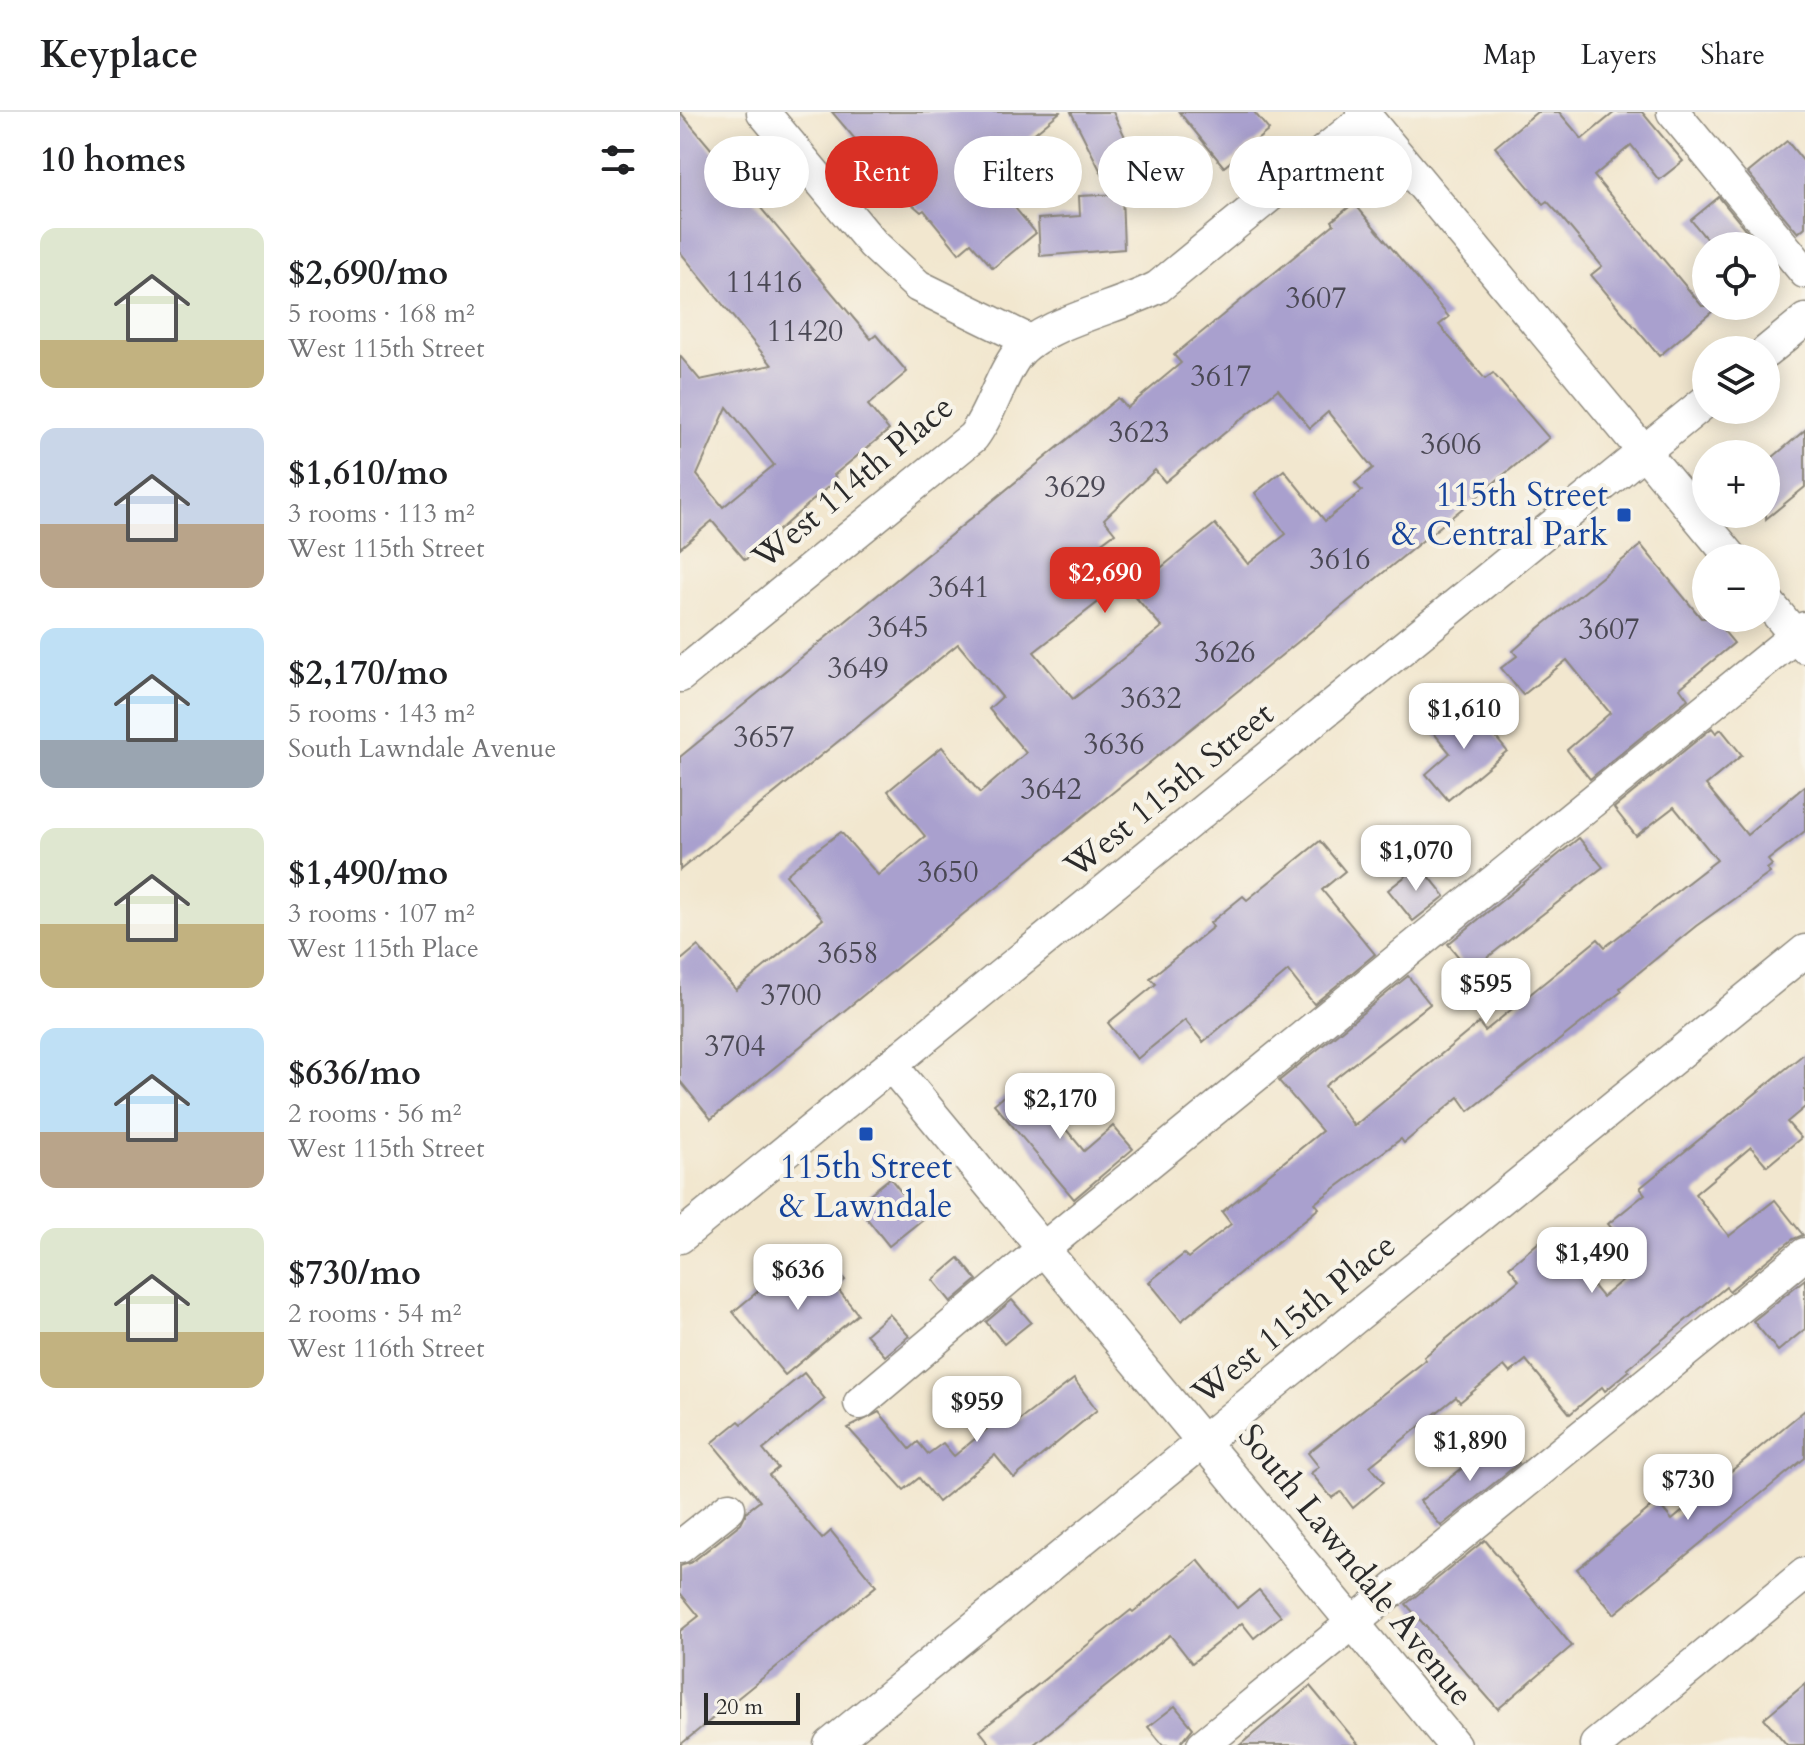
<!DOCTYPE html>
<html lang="en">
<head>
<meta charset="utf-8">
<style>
  :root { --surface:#fff; --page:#f2f2f2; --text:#202124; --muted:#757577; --line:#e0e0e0; --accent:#d93025 }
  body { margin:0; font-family:Cardo,serif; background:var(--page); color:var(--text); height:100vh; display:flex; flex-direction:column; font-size:30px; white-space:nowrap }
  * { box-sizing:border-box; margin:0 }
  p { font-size:26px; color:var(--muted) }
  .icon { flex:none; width:44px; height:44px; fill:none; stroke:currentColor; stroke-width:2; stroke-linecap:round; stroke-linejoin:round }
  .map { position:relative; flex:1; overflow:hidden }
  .drawer { display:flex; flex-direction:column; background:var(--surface); width:680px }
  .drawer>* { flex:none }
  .banner { position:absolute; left:24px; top:24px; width:760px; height:72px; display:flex; gap:16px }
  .tools { position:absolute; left:1012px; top:120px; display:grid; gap:16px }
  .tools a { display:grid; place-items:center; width:88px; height:88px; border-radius:50%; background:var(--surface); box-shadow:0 4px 20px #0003; font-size:40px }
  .scale { position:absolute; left:24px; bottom:20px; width:96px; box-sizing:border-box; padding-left:8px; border:4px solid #2b2b2b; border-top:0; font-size:22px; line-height:28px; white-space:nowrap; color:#2b2b2b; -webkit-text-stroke:6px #f7f3e8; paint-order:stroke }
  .price { position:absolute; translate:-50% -68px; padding:0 18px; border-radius:16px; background:#fff; color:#222; font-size:26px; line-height:52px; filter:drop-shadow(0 2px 4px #0008) }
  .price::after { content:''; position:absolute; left:50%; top:48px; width:24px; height:18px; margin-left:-12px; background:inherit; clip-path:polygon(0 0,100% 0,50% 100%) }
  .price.current { background:var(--accent); color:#fff }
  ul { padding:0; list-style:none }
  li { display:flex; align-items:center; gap:24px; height:200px; padding:0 40px }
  li span { display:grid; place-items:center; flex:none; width:224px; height:160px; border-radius:16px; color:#555 }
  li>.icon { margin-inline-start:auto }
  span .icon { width:96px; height:96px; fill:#fffc; stroke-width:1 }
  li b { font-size:34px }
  h2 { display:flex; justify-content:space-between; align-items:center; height:96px; padding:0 40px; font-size:34px }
  .chip { padding:0 28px; border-radius:36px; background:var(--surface); box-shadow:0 4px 20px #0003; font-size:28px; line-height:72px }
  .chip.current { background:var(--accent); color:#fff }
  header { display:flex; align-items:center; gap:48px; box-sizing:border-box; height:112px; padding:0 40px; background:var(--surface); border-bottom:2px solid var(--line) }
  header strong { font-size:38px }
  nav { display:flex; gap:44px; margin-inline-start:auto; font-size:28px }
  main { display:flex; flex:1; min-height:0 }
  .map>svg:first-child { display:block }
  .building { fill:#a9a0ce; fill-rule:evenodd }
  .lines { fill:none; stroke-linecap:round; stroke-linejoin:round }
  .minor-casing { stroke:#8e897d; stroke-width:35 }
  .minor { stroke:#fff; stroke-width:32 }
  .transit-dot { fill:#1a4fb4; stroke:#f7f3e8; stroke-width:3 }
  .labels { text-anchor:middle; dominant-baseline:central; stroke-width:8; stroke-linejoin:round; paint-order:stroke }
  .number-label { font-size:30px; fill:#4a4854 }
  .street-label { font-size:34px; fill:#2b2b2b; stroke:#f7f3e8 }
  .transit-label { font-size:34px; fill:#164399; stroke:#f7f3e8; text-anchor:end }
</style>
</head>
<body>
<header>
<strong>Keyplace</strong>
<nav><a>Map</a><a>Layers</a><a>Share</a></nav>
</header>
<main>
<section class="drawer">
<h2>10 homes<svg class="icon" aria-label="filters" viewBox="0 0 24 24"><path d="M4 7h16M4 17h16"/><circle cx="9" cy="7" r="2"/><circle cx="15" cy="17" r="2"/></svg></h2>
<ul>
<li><span style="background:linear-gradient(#dfe7d0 70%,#c2b280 0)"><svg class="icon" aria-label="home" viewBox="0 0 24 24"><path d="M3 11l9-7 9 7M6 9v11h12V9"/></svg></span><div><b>$2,690/mo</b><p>5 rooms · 168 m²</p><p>West 115th Street</p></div></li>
<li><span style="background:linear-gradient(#c9d6e8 60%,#b9a48a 0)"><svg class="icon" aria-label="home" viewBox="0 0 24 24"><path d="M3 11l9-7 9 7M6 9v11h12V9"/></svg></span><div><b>$1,610/mo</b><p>3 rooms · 113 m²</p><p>West 115th Street</p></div></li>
<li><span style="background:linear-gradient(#bfe0f5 70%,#9aa5b1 0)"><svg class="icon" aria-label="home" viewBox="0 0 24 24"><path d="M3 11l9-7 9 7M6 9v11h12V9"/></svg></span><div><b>$2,170/mo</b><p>5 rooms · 143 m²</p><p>South Lawndale Avenue</p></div></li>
<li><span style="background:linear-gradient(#dfe7d0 60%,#c2b280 0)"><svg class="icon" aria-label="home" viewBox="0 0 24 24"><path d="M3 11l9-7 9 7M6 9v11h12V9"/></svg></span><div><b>$1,490/mo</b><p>3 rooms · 107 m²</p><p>West 115th Place</p></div></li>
<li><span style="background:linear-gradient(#bfe0f5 65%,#b9a48a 0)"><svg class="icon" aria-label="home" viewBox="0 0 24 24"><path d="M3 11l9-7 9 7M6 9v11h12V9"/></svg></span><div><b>$636/mo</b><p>2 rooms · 56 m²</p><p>West 115th Street</p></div></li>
<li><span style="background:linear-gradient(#dfe7d0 65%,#c2b280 0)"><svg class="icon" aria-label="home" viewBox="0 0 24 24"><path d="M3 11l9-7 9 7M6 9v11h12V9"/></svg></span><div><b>$730/mo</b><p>2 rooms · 54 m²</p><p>West 116th Street</p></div></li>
</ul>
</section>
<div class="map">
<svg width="1125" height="1633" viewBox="0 0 1125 1633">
  <rect width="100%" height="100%" fill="#f7f3e8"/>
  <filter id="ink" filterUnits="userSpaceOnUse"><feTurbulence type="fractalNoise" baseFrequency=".0125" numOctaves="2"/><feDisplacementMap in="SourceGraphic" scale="16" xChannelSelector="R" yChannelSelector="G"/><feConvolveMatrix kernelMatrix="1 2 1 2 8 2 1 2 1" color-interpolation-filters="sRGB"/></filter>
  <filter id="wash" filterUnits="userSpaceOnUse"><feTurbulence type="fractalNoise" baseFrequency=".006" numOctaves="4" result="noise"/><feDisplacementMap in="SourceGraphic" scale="32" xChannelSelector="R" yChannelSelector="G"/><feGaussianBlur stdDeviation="1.8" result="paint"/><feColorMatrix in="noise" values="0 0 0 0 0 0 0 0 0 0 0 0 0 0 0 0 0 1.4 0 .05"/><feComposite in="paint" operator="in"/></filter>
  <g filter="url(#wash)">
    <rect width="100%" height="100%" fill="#f2e7cf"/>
    <g id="blocks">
      <g class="building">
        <path d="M0 0 191 227 196 223 227 260 188 293 209 318 154 363 157 367 65 448 32 409 0 436V244L20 268 92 253 0 140ZM47 295 94 353 43 395 17 363Z"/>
        <polygon points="152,0 380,0 306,61 356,121 313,156 291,131 279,141 244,98 241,100 225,86"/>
        <polygon points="391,0 433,0 462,60 429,76"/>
        <polygon points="499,0 574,0 589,18 544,55"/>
        <polygon points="857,0 879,0 902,27 935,0 962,0 1003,49 979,68 951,33 914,64 1022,194 1039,194 979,244 911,163 922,154 877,100 867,89 863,92 815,35"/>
        <polygon points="1107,29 1125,51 1125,115 1118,121 1068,61"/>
        <polygon points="442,82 444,137 360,144 358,107 400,104 399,84"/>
        <polygon points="1039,85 1079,134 1032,134 1011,108"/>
        <path d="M674 91 769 205 759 213 805 267 813 261 869 326 31 1007 0 969V849L18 834 56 878 143 807 106 763 131 742 161 720 198 763 245 724 208 679 232 659 262 635 300 681 346 641 309 597 322 585 278 532 0 758V645L438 286 447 296 501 251 494 243 654 112 652 109ZM598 277 630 316 648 300 693 356 675 371 682 379 645 409 604 358 575 381 606 422 568 452 535 412 451 480 482 515 393 587 354 540 448 467 419 433 435 421 424 407 475 358 485 370Z"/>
        <polygon points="1125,318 1125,375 1086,407 1086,351"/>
        <polygon points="961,433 1021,506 1033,506 1054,531 1000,576 1008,587 910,667 887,638 930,601 887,548 843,583 821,556 837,544 833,539 858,517"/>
        <polygon points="788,591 827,639 768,688 746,662 770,641 753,620"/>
        <polygon points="1032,616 1036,621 1041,617 1062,643 1026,673 1067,723 1125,674 1125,719 1088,748 1092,753 1087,757 1090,761 1016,814 940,876 942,879 789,999 779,985 724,1031 721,1027 635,1091 639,1096 501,1209 469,1170 504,1142 508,1146 551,1112 542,1100 642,1019 599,969 728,864 750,892 645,974 674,1014 799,911 805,919 918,827 925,835 1037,748 994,695 956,724 934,696"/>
        <polygon points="899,726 923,755 790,859 768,832"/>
        <polygon points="640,729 665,759 642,778 695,842 634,892 608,859 523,930 505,908 457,947 428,911 476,872 470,866 533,815 530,811 563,784 567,788"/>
        <polygon points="740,753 765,784 733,809 708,778"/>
        <polygon points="1125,941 1125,995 1107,1010 1121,1026 1087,1054 1071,1035 1015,1082 1049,1124 1095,1088 1123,1123 1113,1127 1049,1179 1046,1175 947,1257 949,1259 925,1279 922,1275 890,1302 846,1248 830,1261 824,1254 780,1290 776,1285 690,1354 704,1370 673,1396 661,1380 652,1386 631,1361 639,1355 628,1341 746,1248 744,1245 839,1168 829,1155 870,1121 922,1185 962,1152 928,1112 965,1082 960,1076"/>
        <polygon points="344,967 404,1039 433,1014 453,1037 394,1087 314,992"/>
        <polygon points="210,1066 243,1107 209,1134 176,1093"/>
        <polygon points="140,1137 165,1168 156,1175 178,1202 105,1263 53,1200 87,1172 91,1177"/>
        <polygon points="279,1146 297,1168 271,1190 253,1168"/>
        <polygon points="1125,1167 1125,1217 1098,1239 1073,1209"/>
        <polygon points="332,1188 351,1210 324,1232 306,1210"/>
        <polygon points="209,1202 229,1224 205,1244 186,1222"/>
        <polygon points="124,1261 145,1287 83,1338 98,1356 89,1363 142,1427 151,1419 196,1474 0,1633 0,1519 19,1504 0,1481 0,1454 12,1450 61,1411 67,1399 80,1389 32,1331 59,1309 62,1312"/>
        <polygon points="394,1267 417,1298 334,1366 315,1343 258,1390 239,1366 224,1378 168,1316 199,1300 230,1337 238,1330 248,1342 263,1331 274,1344 328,1300 337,1310"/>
        <polygon points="1125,1298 1125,1346 934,1502 897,1457 977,1390 992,1408"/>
        <polygon points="820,1327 839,1351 761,1414 740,1389"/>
        <polygon points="805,1428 892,1534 818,1597 726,1492"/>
        <polygon points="518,1448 557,1496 579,1478 601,1504 574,1526 562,1511 512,1551 490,1523 353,1633 311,1633 300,1619 451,1498 453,1500"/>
        <polygon points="1125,1572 1125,1633 1107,1633 1084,1606"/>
        <polygon points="630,1574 679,1633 560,1633"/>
        <polygon points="495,1594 513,1616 499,1633 483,1633 468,1615"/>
      </g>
    </g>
  </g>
  <g filter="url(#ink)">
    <use href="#blocks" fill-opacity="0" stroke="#8e897d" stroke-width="2"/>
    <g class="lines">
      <defs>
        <g id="minor">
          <polyline points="83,0 193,132 238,174 350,229"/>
          <polyline points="682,0 1052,446"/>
          <polyline points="993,0 1125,160"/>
          <polyline points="1086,240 1125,208"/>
          <polyline points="1086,488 1125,535"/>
          <path d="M0 564 293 325C312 300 318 269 336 244 360 211 439 196 478 175L686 5"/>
          <polyline points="211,953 774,1633"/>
          <polyline points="0,1125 1026,289"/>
          <polyline points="180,1291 364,1136 1125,516"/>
          <polyline points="0,1435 49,1396"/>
          <polyline points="150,1633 1125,839"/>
          <polyline points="523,1633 1125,1142"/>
          <polyline points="916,1633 1125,1462"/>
        </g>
      </defs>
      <use href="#minor" class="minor-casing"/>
      <use href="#minor" class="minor"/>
    </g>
  </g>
  <g class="transit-dot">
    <rect x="936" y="395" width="16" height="16" rx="4"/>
    <rect x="178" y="1014" width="16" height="16" rx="4"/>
  </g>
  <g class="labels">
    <g class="number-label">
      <text x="84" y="170">11416</text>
      <text x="636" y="186">3607</text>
      <text x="125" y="219">11420</text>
      <text x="541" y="264">3617</text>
      <text x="459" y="320">3623</text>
      <text x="771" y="332">3606</text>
      <text x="395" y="375">3629</text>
      <text x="660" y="447">3616</text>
      <text x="279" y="475">3641</text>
      <text x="218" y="515">3645</text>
      <text x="929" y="517">3607</text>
      <text x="545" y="540">3626</text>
      <text x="178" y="556">3649</text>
      <text x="471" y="586">3632</text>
      <text x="84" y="625">3657</text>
      <text x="434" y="632">3636</text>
      <text x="371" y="677">3642</text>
      <text x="268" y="760">3650</text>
      <text x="168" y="841">3658</text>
      <text x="111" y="883">3700</text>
      <text x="55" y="934">3704</text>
    </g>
    <g class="street-label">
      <text transform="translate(173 370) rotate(-40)">West 114th Place</text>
      <text transform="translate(489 678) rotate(-39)">West 115th Street</text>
      <text transform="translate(614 1207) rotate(-39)">West 115th Place</text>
      <text transform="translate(676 1453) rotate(51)">South Lawndale Avenue</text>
    </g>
    <g class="transit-label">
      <text x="928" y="383">115th Street<tspan x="928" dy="39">&amp; Central Park</tspan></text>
      <text x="186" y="1055" text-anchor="middle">115th Street<tspan x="186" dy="39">&amp; Lawndale</tspan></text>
    </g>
  </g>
</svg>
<div class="tools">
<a><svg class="icon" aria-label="locate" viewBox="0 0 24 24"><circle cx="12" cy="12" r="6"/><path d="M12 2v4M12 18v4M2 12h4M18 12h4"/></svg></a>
<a><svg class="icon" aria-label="layers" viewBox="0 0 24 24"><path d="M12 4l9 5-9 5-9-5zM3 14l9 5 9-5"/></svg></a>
<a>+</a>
<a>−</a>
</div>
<div class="scale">20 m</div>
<b class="price current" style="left:425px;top:503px">$2,690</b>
<b class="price" style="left:784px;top:639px">$1,610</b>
<b class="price" style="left:736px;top:781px">$1,070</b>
<b class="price" style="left:806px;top:914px">$595</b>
<b class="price" style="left:380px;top:1029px">$2,170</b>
<b class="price" style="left:912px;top:1183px">$1,490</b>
<b class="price" style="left:118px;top:1200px">$636</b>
<b class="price" style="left:297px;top:1332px">$959</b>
<b class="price" style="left:790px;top:1371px">$1,890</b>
<b class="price" style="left:1008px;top:1410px">$730</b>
<div class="banner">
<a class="chip">Buy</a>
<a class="chip current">Rent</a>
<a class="chip">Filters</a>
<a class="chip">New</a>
<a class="chip">Apartment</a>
</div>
</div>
</main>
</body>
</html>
